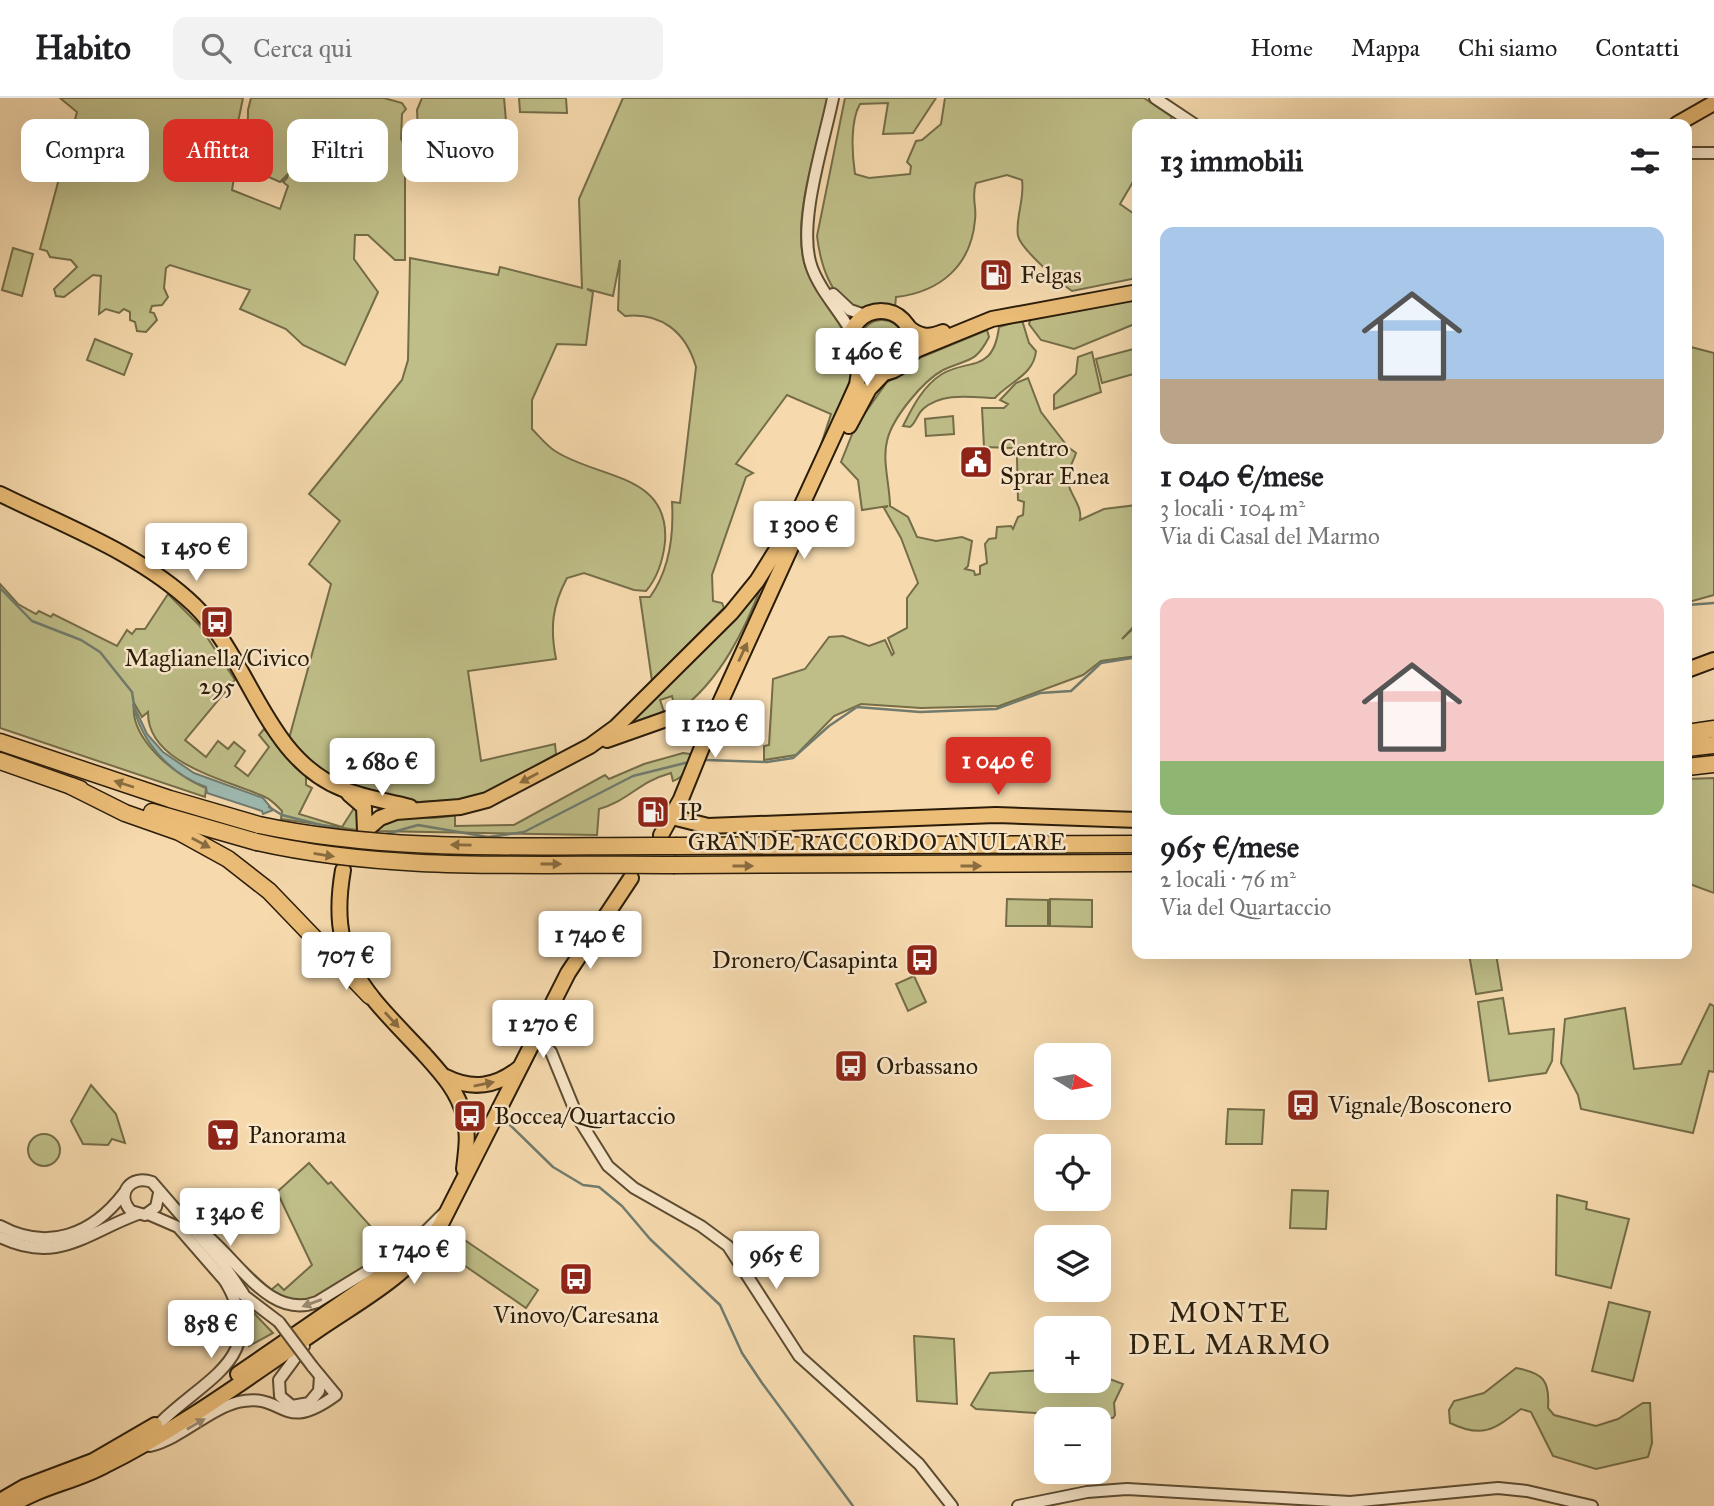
<!DOCTYPE html>
<html lang="it">
<head>
<meta charset="utf-8">
<style>
  :root { --surface:#fff; --page:#f2f2f2; --text:#202124; --muted:#757577; --line:#e0e0e0; --accent:#d93025 }
  body { margin:0; font-family:"IM FELL Great Primer",serif; background:var(--page); color:var(--text); height:100vh; display:flex; flex-direction:column; font-size:26px; white-space:nowrap }
  * { box-sizing:border-box; margin:0 }
  p { font-size:23px; color:var(--muted) }
  .icon { flex:none; width:38px; height:38px; fill:none; stroke:currentColor; stroke-width:2; stroke-linecap:round; stroke-linejoin:round }
  .map { position:relative; flex:1; overflow:hidden }
  .details { position:absolute; left:1132px; top:21px; width:560px; height:840px; display:flex; flex-direction:column; background:var(--surface); border-radius:14px; box-shadow:0 7px 28px #0002 }
  .details>* { flex:none }
  .banner { position:absolute; left:21px; top:21px; width:665px; height:63px; display:flex; gap:14px }
  .needle { width:46px; rotate:101deg }
  .fabs { position:absolute; left:1034px; top:945px; display:grid; gap:14px }
  .fabs a { display:grid; place-items:center; width:77px; height:77px; border-radius:14px; background:var(--surface); box-shadow:0 7px 28px #0002; font-size:35px }
  .price { position:absolute; translate:-50% -60px; padding:0 16px; border-radius:7px; background:#fff; color:#222; font-size:23px; line-height:46px; filter:drop-shadow(0 2px 4px #0008) }
  .price::after { content:''; position:absolute; left:50%; top:42px; width:21px; height:16px; margin-left:-10px; background:inherit; clip-path:polygon(0 0,100% 0,50% 100%) }
  .price.current { background:var(--accent); color:#fff }
  ul { padding:0; list-style:none }
  li { display:grid; align-content:center; gap:14px; height:371px; padding:0 28px }
  li span { display:grid; place-items:center; height:217px; border-radius:14px; color:#555 }
  li>.icon { margin-inline-start:auto }
  span .icon { width:126px; height:126px; fill:#fffc; stroke-width:1 }
  li b { font-size:30px }
  h2 { display:flex; justify-content:space-between; align-items:center; height:84px; padding:0 28px; font-size:30px }
  .chip { padding:0 24px; border-radius:14px; background:var(--surface); box-shadow:0 7px 28px #0002; font-size:24px; line-height:63px }
  .chip.current { background:var(--accent); color:#fff }
  header { display:flex; align-items:center; gap:42px; box-sizing:border-box; height:98px; padding:0 35px; background:var(--surface); border-bottom:2px solid var(--line) }
  header strong { font-size:33px }
  nav { display:flex; gap:38px; margin-inline-start:auto; font-size:24px }
  .search { width:490px; height:63px; background:var(--page); display:flex; align-items:center; gap:18px; box-sizing:border-box; padding:0 24px; border-radius:14px; color:var(--muted); font-size:26px }
  .map>svg:first-child { display:block }
  .green { fill:#bfbe88; stroke:#746d48; stroke-width:2 }
  .water { fill:#9ebab2; stroke:#707b6e; stroke-width:2 }
  .lines { fill:none; stroke-linecap:round; stroke-linejoin:round }
  .stream { stroke:#707b6e; stroke-width:2.5 }
  .minor-casing { stroke:#5d4c32; stroke-width:14 }
  .major-casing { stroke:#2a1c09; stroke-width:18 }
  .highway-casing { stroke:#2a1c09; stroke-width:19 }
  .minor { stroke:#f9e7ca; stroke-width:10 }
  .major { stroke:#ebbd77; stroke-width:14 }
  .highway { stroke:#ebbd77; stroke-width:16 }
  .minor-bridge-casing { stroke:#5d4c32; stroke-width:14; stroke-linecap:butt }
  .highway-bridge-casing { stroke:#2a1c09; stroke-width:19; stroke-linecap:butt }
  .minor-bridge { stroke:#f9e7ca; stroke-width:10 }
  .highway-bridge { stroke:#ebbd77; stroke-width:16 }
  .oneway { fill:#8a6c40 }
  .oneway2 { fill:#9c8c73 }
  .labels { text-anchor:middle; dominant-baseline:central; stroke-width:5; stroke-linejoin:round; paint-order:stroke }
  .poi-label { font-size:24px; fill:#2a1c09; stroke:#f9e7ca; text-anchor:start }
  .street-label { font-size:24px; fill:#2a1c09; stroke:#f9e7ca }
  .quarter-label { font-size:28px; letter-spacing:2px; fill:#2a1c09; stroke:#f9e7ca }
</style>
</head>
<body>
<header>
<strong>Habito</strong>
<div class="search"><svg class="icon" aria-label="search" viewBox="0 0 24 24"><circle cx="10" cy="10" r="6"/><path d="M15 15l6 6"/></svg>Cerca qui</div>
<nav><a>Home</a><a>Mappa</a><a>Chi siamo</a><a>Contatti</a></nav>
</header>
<div class="map">
<svg width="1714" height="1408" viewBox="0 0 1714 1408">
  <rect width="100%" height="100%" fill="#f6daae"/>
  <filter id="stains"><feTurbulence type="fractalNoise" baseFrequency=".00286" numOctaves="4"/><feColorMatrix values="0 0 0 0 .2 0 0 0 0 .09 0 0 0 0 .02 0 0 0 .5 -.17"/></filter>
  <radialGradient id="worn" r=".72"><stop offset=".6" stop-color="#630" stop-opacity="0"/><stop offset="1" stop-color="#630" stop-opacity=".3"/></radialGradient>
  <g class="green">
    <polygon points="60,0 243,0 236,34 241,37 232,92 280,111 288,88 283,84 287,80 288,76 280,84 253,72 247,77 248,12 251,0 384,0 402,5 406,11 402,16 401,41 405,48 405,162 395,162 368,137 355,137 354,161 378,194 345,267 303,247 286,231 240,211 250,192 170,167 166,170 164,190 168,199 162,207 152,208 150,214 154,215 157,222 146,234 137,233 135,224 130,222 130,214 124,211 119,215 106,211 99,216 101,178 93,177 64,199 56,198 54,191 77,169 71,162 50,159 47,153 40,151 77,14"/>
    <polygon points="422,0 504,0 507,34 418,33 417,12"/>
    <polygon points="519,0 566,0 567,15 520,14"/>
    <path d="M623 0H828C818 46 792 118 804 164 811 189 829 207 841 229 844 233 852 268 853 276L818 356 831 316 787 297 736 366 753 375 746 379 712 477 713 503 722 505 724 510 652 583 640 499H650C670 471 674 438 672 404L680 405 696 269C686 234 661 214 625 218L618 212 620 162 613 198 587 191 593 194 586 247 557 246 532 302V331C539 338 547 348 555 353 598 381 670 375 665 444 663 462 658 479 646 493L634 492 584 475 567 480C552 508 550 530 556 561L468 573 481 663 555 646 556 656 491 694 473 701 419 704 367 697 334 686 287 648 331 486 309 466 340 423 309 396 402 282 408 262 410 160 498 177 500 169 582 190 579 101Z"/>
    <path d="M845 0H936L913 35 883 36 888 5 860 6C850 23 852 56 855 76L869 80 910 76 911 68 907 64 916 43 922 42 941 26 945 0H1144L1172 19 1168 26H1138L1137 77 1120 106 1137 118V180L1072 193C1060 185 1021 151 1018 138 1015 120 1025 101 1022 82L1007 77 976 85C971 99 977 108 975 122 971 168 940 194 896 199L895 209C884 207 872 211 861 210 830 205 820 163 817 138Z"/>
    <polygon points="13,150 33,156 22,198 2,192"/>
    <polygon points="1137,200 1137,225 1074,251 1041,242 1029,226 1032,217"/>
    <circle cx="882" cy="244" r="22"/>
    <path d="M1022 222 1029 245 1036 253C1034 277 1009 284 995 300 971 299 942 294 923 311 916 317 917 324 910 329L903 328C913 308 923 288 942 276 969 260 993 276 999 229Z"/>
    <path d="M987 232 989 239C975 266 969 260 943 272 923 283 892 320 887 343 882 363 890 388 890 408L908 419 917 439 936 443 962 439 972 443 968 468 965 471 974 473 975 477 980 476V468L987 465 985 446 989 441 996 440 997 429 1011 428 1013 431 1018 419 1023 417 1024 404 1018 402 1017 360 1012 350 984 349 982 310H1004L1008 306 1000 302 1016 285 1028 280 1041 314 1068 349 1076 355C1074 362 1068 371 1068 378 1066 394 1083 406 1080 422L1104 411 1137 407V525L1122 541 1137 527V558L1101 563 1083 577 999 608 921 610 861 606 834 618 796 657 764 662V648L769 647 773 581 805 571 829 539 843 538 869 548 885 542 892 557 894 555 888 540 907 530V500L918 485 901 440 884 410 888 408 862 412 858 382 841 364 855 329 887 284 905 275 917 261Z"/>
    <polygon points="95,241 132,256 124,277 87,262"/>
    <polygon points="1687,248 1714,255 1714,497 1689,504"/>
    <polygon points="1137,250 1137,275 1102,285 1096,261"/>
    <polygon points="1092,254 1101,294 1054,311 1054,297 1076,276 1078,259"/>
    <polygon points="953,318 954,336 926,338 925,321"/>
    <path d="M763 484C745 532 721 581 680 612L675 611 672 598 660 602 665 617 630 629 628 626Z"/>
    <path d="M0 486 18 506 36 516 39 513 51 519 53 516 117 548 127 532 132 536 136 531H145L168 496 199 527 235 582 185 642 206 659 218 643 228 651 234 644 245 653 235 668 248 678 269 649 259 637 264 631 306 677V687L312 690 299 716 342 729 356 707 361 723 357 732 281 721 282 713C277 708 272 702 265 699 232 683 147 667 148 614L142 619 134 605C129 641 176 678 206 690L205 699 0 630Z"/>
    <path d="M683 655 691 656C688 668 686 679 673 683L671 675C638 684 630 702 599 711L597 737 375 733C398 711 426 725 455 717V728L514 727 605 677 609 681 644 666Z"/>
    <polygon points="1714,680 1714,795 1687,785 1687,681"/>
    <polygon points="1007,801 1048,802 1048,828 1006,828"/>
    <polygon points="1050,801 1092,802 1092,829 1050,828"/>
    <polygon points="1469,856 1496,856 1502,892 1476,896"/>
    <polygon points="914,878 926,904 908,913 896,886"/>
    <polygon points="1503,900 1509,936 1554,931 1552,963 1546,975 1489,983 1478,904"/>
    <polygon points="1710,906 1714,908 1714,974 1709,973 1693,1035 1581,1011 1578,997 1561,965 1565,921 1625,910 1634,971 1681,966"/>
    <polygon points="91,987 116,1016 125,1045 112,1041 108,1047 83,1046 71,1023"/>
    <polygon points="1228,1011 1264,1012 1262,1046 1226,1046"/>
    <circle cx="44" cy="1052" r="16"/>
    <polygon points="309,1065 328,1086 331,1084 390,1150 385,1158 318,1200 293,1204 271,1192 278,1186 284,1192 312,1167 277,1094"/>
    <polygon points="1292,1092 1328,1093 1326,1131 1290,1130"/>
    <polygon points="1557,1097 1587,1104 1586,1111 1629,1121 1611,1190 1556,1177"/>
    <polygon points="447,1130 538,1192 526,1210 442,1152 438,1144"/>
    <polygon points="1609,1204 1650,1214 1633,1283 1592,1273"/>
    <polygon points="247,1208 273,1235 249,1248 250,1223"/>
    <polygon points="914,1238 954,1241 957,1306 917,1303"/>
    <path d="M1516 1270C1543 1275 1550 1282 1548 1310L1554 1317 1596 1328 1618 1321 1643 1305H1650L1652 1345 1648 1359 1596 1371 1553 1358 1531 1314 1521 1311C1495 1331 1483 1341 1450 1325L1449 1312 1454 1303 1484 1295Z"/>
    <polygon points="1046,1272 1046,1283 1099,1283 1099,1277 1123,1286 1114,1305 1115,1317 1113,1320 976,1311 971,1307 990,1275"/>
  </g>
  <path class="water" d="M133 606 147 636 163 654 194 675 263 700 273 712 263 716 262 713 207 695 206 689C170 676 141 644 133 606Z"/>
  <g class="lines">
    <g class="stream">
      <polyline points="0,490 32,523 81,542 100,554 132,594 134,607"/>
      <polyline points="1687,507 1714,505"/>
      <polyline points="706,662 767,664 793,660 829,628 857,609 920,614 996,611 1040,595 1071,593 1101,565 1138,559"/>
      <polyline points="269,709 282,717 345,733"/>
      <polyline points="383,737 418,727 488,739 524,734 633,678 689,664"/>
      <polyline points="502,1019 553,1069 583,1087 599,1089 622,1108 650,1141 720,1207 742,1255 762,1285 853,1408"/>
    </g>
    <defs>
      <g id="minor">
        <path d="M833 0C824 45 796 128 812 170 820 192 837 210 849 230L850 238"/>
        <polyline points="1155,0 1194,26"/>
        <polyline points="1687,55 1714,55"/>
        <polyline points="833,196 850,212 865,217"/>
        <polyline points="535,938 551,954 578,1020 608,1068 634,1090 701,1128 728,1148 799,1258 919,1366 952,1408"/>
        <path d="M159 1095 156 1109 145 1117 131 1113C115 1096 131 1076 152 1084L224 1167 243 1195"/>
        <polyline points="148,1116 178,1129 225,1183 279,1224"/>
        <path d="M187 1125C231 1144 263 1225 317 1204L415 1144 443 1116"/>
        <path d="M0 1128C48 1154 93 1136 124 1095"/>
        <path d="M0 1139C58 1167 86 1135 138 1116"/>
        <polyline points="304,1248 279,1282 280,1298 292,1308 309,1305 319,1293 320,1278"/>
        <path d="M161 1324C208 1278 270 1259 225 1183"/>
        <path d="M150 1348C182 1340 207 1312 238 1304 286 1293 280 1338 336 1297L312 1268"/>
        <polyline points="1018,1408 1087,1394 1127,1391 1350,1404 1498,1390 1527,1393 1592,1408"/>
      </g>
      <g id="major">
        <polyline points="1677,26 1714,5"/>
        <circle cx="881" cy="244" r="31"/>
        <path d="M907 228C918 239 929 240 943 234"/>
        <polyline points="904,264 916,252 992,221 1138,194"/>
        <polyline points="849,328 869,291 885,274"/>
        <path d="M0 396C65 428 141 456 194 507 250 561 265 661 343 691 364 700 388 703 410 709"/>
        <polyline points="1687,572 1714,562"/>
        <polyline points="607,642 692,612 705,618 706,632"/>
        <polyline points="349,696 364,709 365,733"/>
        <polyline points="672,719 708,728 996,717 1138,722"/>
        <polyline points="365,733 380,720 396,714 460,709 487,702 590,648 616,629 731,515 757,483 794,424 847,309 857,287 860,267"/>
        <polyline points="661,737 681,701 720,605 796,438"/>
        <path d="M343 772C327 864 366 894 424 956 441 975 458 993 464 1018 469 1036 466 1053 464 1071"/>
        <path d="M446 979C472 992 495 989 518 971"/>
        <polyline points="238,1276 414,1155"/>
        <polyline points="0,1403 24,1389 93,1363 155,1327"/>
        <path d="M11 1408C39 1389 74 1384 104 1368 177 1332 245 1282 312 1236 360 1202 411 1179 441 1126L568 875 631 780"/>
      </g>
      <g id="highway">
        <polyline points="1687,635 1714,631"/>
        <polyline points="0,644 170,701 259,727"/>
        <polyline points="1687,650 1714,647"/>
        <polyline points="0,663 80,691"/>
        <polyline points="1687,669 1714,666"/>
        <polyline points="71,688 125,715 179,734 228,761 269,793 370,898"/>
        <polyline points="152,714 257,744"/>
        <polyline points="677,748 1138,746"/>
        <polyline points="675,767 1138,765"/>
      </g>
    </defs>
    <use href="#minor" class="minor-casing"/>
    <use href="#major" class="major-casing"/>
    <use href="#highway" class="highway-casing"/>
    <use href="#minor" class="minor"/>
    <use href="#major" class="major"/>
    <use href="#highway" class="highway"/>
    <defs>
      <polyline id="minor-bridge" points="279,1224 312,1268"/>
      <g id="highway-bridge">
        <path d="M259 727C396 756 537 747 677 748"/>
        <path d="M257 744C394 775 536 765 675 767"/>
      </g>
    </defs>
    <use href="#minor-bridge" class="minor-bridge-casing"/>
    <use href="#highway-bridge" class="highway-bridge-casing"/>
    <use href="#minor-bridge" class="minor-bridge"/>
    <use href="#highway-bridge" class="highway-bridge"/>
  </g>
  <defs><path id="oneway-solid" d="M-6-.8H1V-3.2L6.5 0L1 3.2V.8H-6Z" transform="scale(1.75)"/></defs>
  <g class="oneway">
    <use href="#oneway-solid" transform="translate(743 554) rotate(-65)"/>
    <use href="#oneway-solid" transform="translate(529 680) rotate(152)"/>
    <use href="#oneway-solid" transform="translate(124 686) rotate(-162)"/>
    <use href="#oneway-solid" transform="translate(201 745) rotate(28)"/>
    <use href="#oneway-solid" transform="translate(461 747) rotate(-179)"/>
    <use href="#oneway-solid" transform="translate(324 757) rotate(9)"/>
    <use href="#oneway-solid" transform="translate(551 766)"/>
    <use href="#oneway-solid" transform="translate(743 768)"/>
    <use href="#oneway-solid" transform="translate(971 768)"/>
    <use href="#oneway-solid" transform="translate(392 922) rotate(47)"/>
    <use href="#oneway-solid" transform="translate(484 986) rotate(-11)"/>
  </g>
  <g class="oneway2">
    <use href="#oneway-solid" transform="translate(312 1205) rotate(160)"/>
    <use href="#oneway-solid" transform="translate(196 1326) rotate(-30)"/>
  </g>
  <defs>
    <symbol id="fuel-square" viewBox="-11 -11 22 22"><rect x="-9" y="-9" width="18" height="18" rx="4" fill="#8f2418" stroke="#f9e7ca"/><path d="M-5.5-6h7V0h2V4h1.3V-2.5L3-4.5l.8-.8L6-3V5H2.5V1h-1V6h-7ZM-4.2-4.7v3.2H.2V-4.7Z" fill="#fff"/></symbol>
    <symbol id="civic-square" viewBox="-11 -11 22 22"><rect x="-9" y="-9" width="18" height="18" rx="4" fill="#8f2418" stroke="#f9e7ca"/><path d="M-.6-6.5H3V-4.5H.6V-3L4-1V1h2V6H-6V1h2V-1L-.6-3ZM-1.2 2.5V6h2.4V2.5Z" fill="#fff"/></symbol>
    <symbol id="bus-square" viewBox="-11 -11 22 22"><rect x="-9" y="-9" width="18" height="18" rx="4" fill="#8f2418" stroke="#f9e7ca"/><path d="M-5-6H5V4H4V6H2V4H-2V6H-4V4H-5ZM-3.5-4V0h7V-4ZM-3.5 1.2v1.5H-2V1.2ZM2 1.2v1.5H3.5V1.2Z" fill="#fff"/></symbol>
    <symbol id="supermarket-square" viewBox="-11 -11 22 22"><rect x="-9" y="-9" width="18" height="18" rx="4" fill="#8f2418" stroke="#f9e7ca"/><path d="M-6-5.5h2.5l.6 2H6L4.5 2H-2.5L-4.4-4H-6ZM-1.5 3.2a1.3 1.3 0 1 0 .1 0ZM3 3.2a1.3 1.3 0 1 0 .1 0Z" fill="#fff"/></symbol>
  </defs>
  <g fill-rule="evenodd">
    <use href="#fuel-square" x="977" y="158" width="38" height="38"/>
    <use href="#civic-square" x="957" y="345" width="38" height="38"/>
    <use href="#bus-square" x="198" y="505" width="38" height="38"/>
    <use href="#fuel-square" x="634" y="695" width="38" height="38"/>
    <use href="#bus-square" x="903" y="843" width="38" height="38"/>
    <use href="#bus-square" x="832" y="949" width="38" height="38"/>
    <use href="#bus-square" x="1284" y="988" width="38" height="38"/>
    <use href="#bus-square" x="451" y="999" width="38" height="38"/>
    <use href="#supermarket-square" x="204" y="1018" width="38" height="38"/>
    <use href="#bus-square" x="557" y="1162" width="38" height="38"/>
  </g>
  <g class="labels">
    <g class="poi-label">
      <text x="1020" y="177">Felgas</text>
      <text x="1000" y="350">Centro<tspan x="1000" dy="28">Sprar Enea</tspan></text>
      <text x="217" y="560" text-anchor="middle">Maglianella/Civico<tspan x="217" dy="28">295</tspan></text>
      <text x="678" y="714">IP</text>
      <text x="898" y="862" text-anchor="end">Dronero/Casapinta</text>
      <text x="876" y="968">Orbassano</text>
      <text x="1328" y="1007">Vignale/Bosconero</text>
      <text x="494" y="1018">Boccea/Quartaccio</text>
      <text x="248" y="1037">Panorama</text>
      <text x="576" y="1217" text-anchor="middle">Vinovo/Caresana</text>
    </g>
    <g class="street-label">
      <text x="877" y="744">GRANDE RACCORDO ANULARE</text>
    </g>
    <g class="quarter-label">
      <text x="1230" y="1214">MONTE<tspan x="1230" dy="32">DEL MARMO</tspan></text>
    </g>
  </g>
  <rect width="100%" height="100%" filter="url(#stains)"/>
  <rect width="100%" height="100%" fill="url(#worn)"/>
</svg>
<div class="fabs">
<a><svg class="needle" viewBox="-14 -14 28 28"><path d="M0-13l5 13h-10z" fill="#e53935"/><path d="M0 13l5-13h-10z" fill="#757577"/></svg></a>
<a><svg class="icon" aria-label="locate" viewBox="0 0 24 24"><circle cx="12" cy="12" r="6"/><path d="M12 2v4M12 18v4M2 12h4M18 12h4"/></svg></a>
<a><svg class="icon" aria-label="layers" viewBox="0 0 24 24"><path d="M12 4l9 5-9 5-9-5zM3 14l9 5 9-5"/></svg></a>
<a>+</a>
<a>−</a>
</div>
<b class="price" style="left:867px;top:290px">1 460 €</b>
<b class="price" style="left:804px;top:463px">1 300 €</b>
<b class="price" style="left:196px;top:485px">1 450 €</b>
<b class="price" style="left:715px;top:662px">1 120 €</b>
<b class="price current" style="left:998px;top:699px">1 040 €</b>
<b class="price" style="left:382px;top:700px">2 680 €</b>
<b class="price" style="left:590px;top:873px">1 740 €</b>
<b class="price" style="left:346px;top:894px">707 €</b>
<b class="price" style="left:543px;top:962px">1 270 €</b>
<b class="price" style="left:230px;top:1150px">1 340 €</b>
<b class="price" style="left:414px;top:1188px">1 740 €</b>
<b class="price" style="left:776px;top:1193px">965 €</b>
<b class="price" style="left:211px;top:1262px">858 €</b>
<div class="banner">
<a class="chip">Compra</a>
<a class="chip current">Affitta</a>
<a class="chip">Filtri</a>
<a class="chip">Nuovo</a>
</div>
<section class="details">
<h2>13 immobili<svg class="icon" aria-label="filters" viewBox="0 0 24 24"><path d="M4 7h16M4 17h16"/><circle cx="9" cy="7" r="2"/><circle cx="15" cy="17" r="2"/></svg></h2>
<ul>
<li><span style="background:linear-gradient(#a9c7e8 70%,#b9a48a 0)"><svg class="icon" aria-label="home" viewBox="0 0 24 24"><path d="M3 11l9-7 9 7M6 9v11h12V9"/></svg></span><div><b>1 040 €/mese</b><p>3 locali · 104 m²</p><p>Via di Casal del Marmo</p></div></li>
<li><span style="background:linear-gradient(#f6c9c9 75%,#8fb573 0)"><svg class="icon" aria-label="home" viewBox="0 0 24 24"><path d="M3 11l9-7 9 7M6 9v11h12V9"/></svg></span><div><b>965 €/mese</b><p>2 locali · 76 m²</p><p>Via del Quartaccio</p></div></li>
</ul>
</section>
</div>
</body>
</html>
